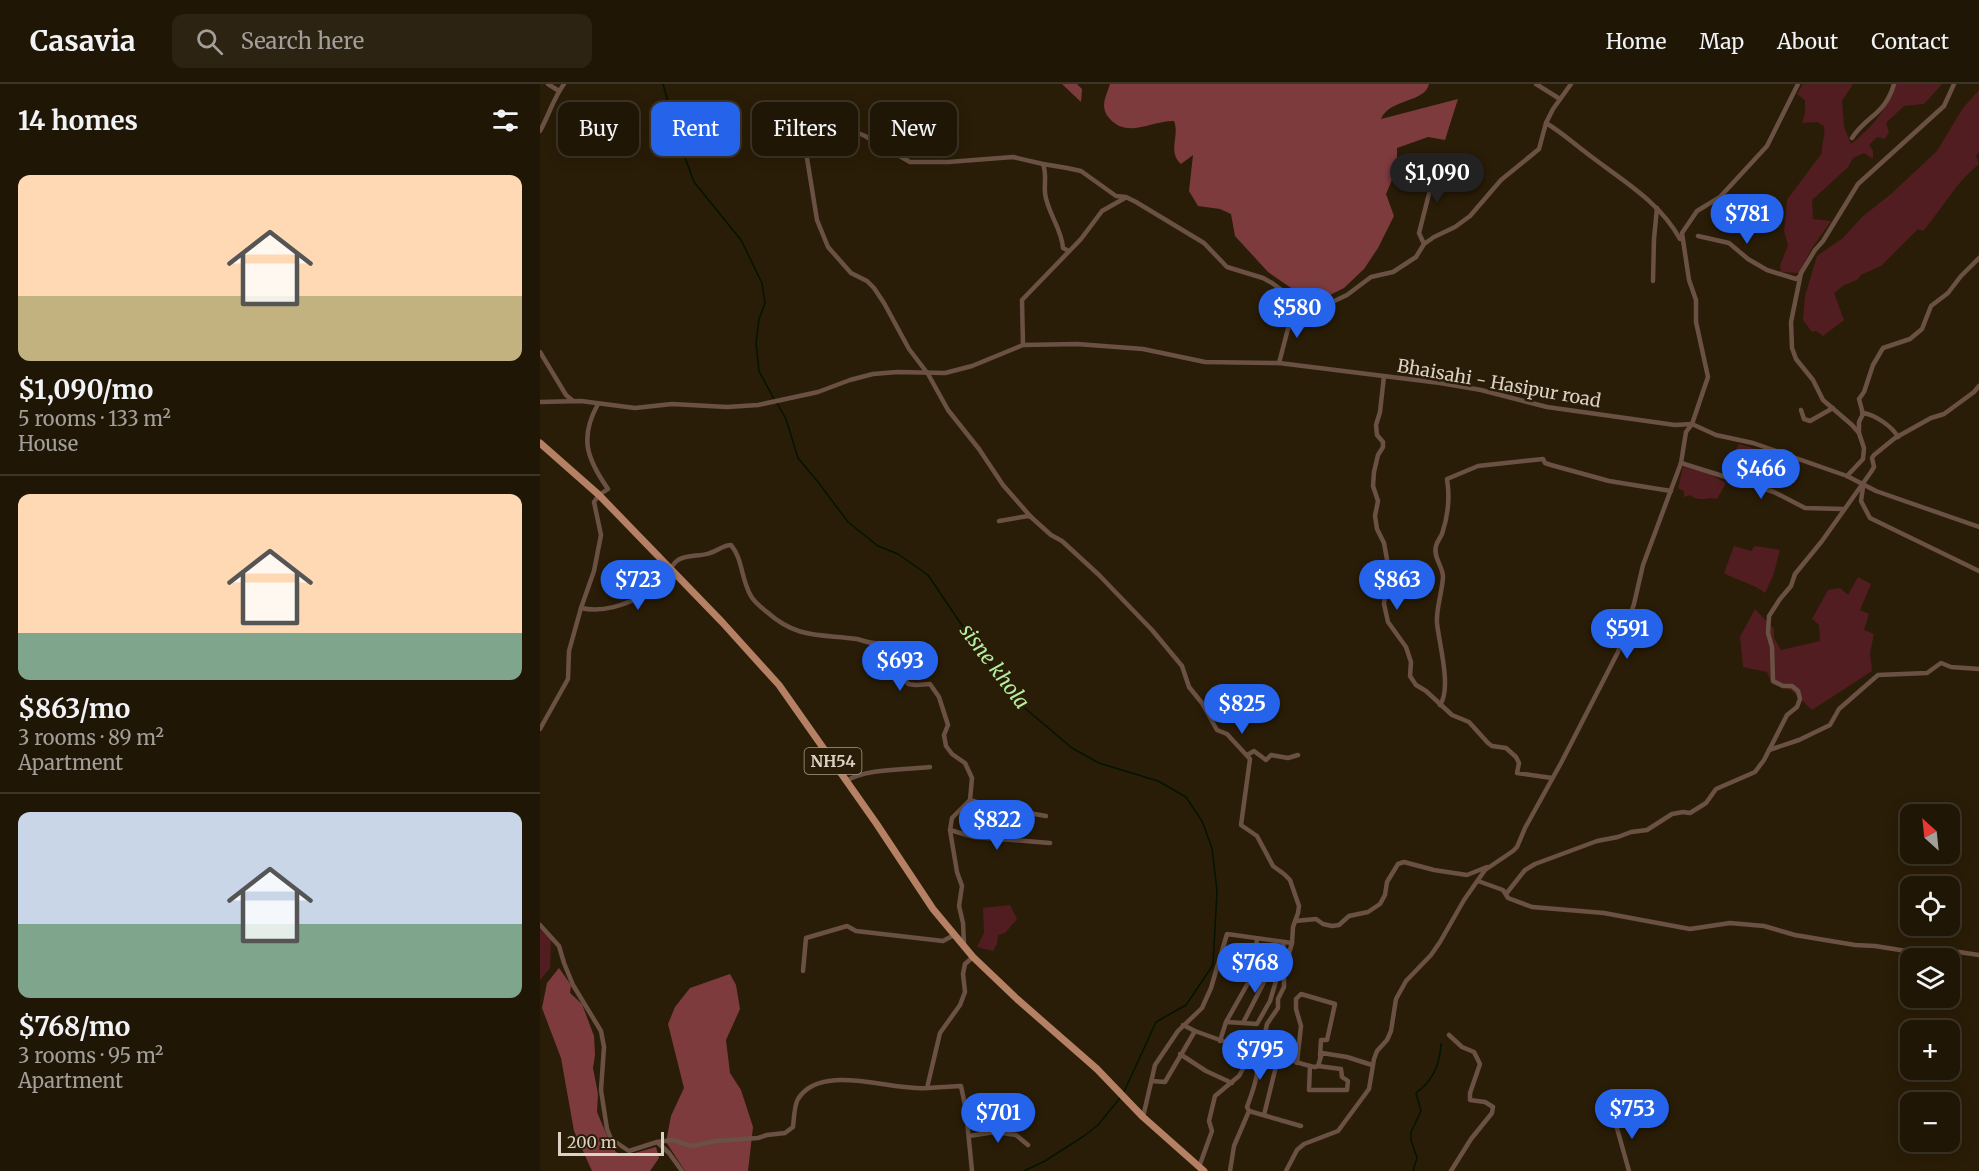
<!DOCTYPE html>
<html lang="en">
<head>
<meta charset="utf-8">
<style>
  :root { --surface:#201605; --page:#2d2313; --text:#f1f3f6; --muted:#a29f9a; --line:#3d3527; --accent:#2563eb }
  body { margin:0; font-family:Merriweather,serif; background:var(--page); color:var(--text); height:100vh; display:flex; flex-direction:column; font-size:22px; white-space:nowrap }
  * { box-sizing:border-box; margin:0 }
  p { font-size:20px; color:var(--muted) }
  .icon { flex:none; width:33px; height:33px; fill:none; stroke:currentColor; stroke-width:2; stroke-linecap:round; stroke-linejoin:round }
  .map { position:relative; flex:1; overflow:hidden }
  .panel { display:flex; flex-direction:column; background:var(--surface); width:540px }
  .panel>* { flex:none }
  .guide { position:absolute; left:18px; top:18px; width:570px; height:54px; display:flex; gap:12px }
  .needle { width:39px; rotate:333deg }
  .buttons { position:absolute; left:1360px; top:720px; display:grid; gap:12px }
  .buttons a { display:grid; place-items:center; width:60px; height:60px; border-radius:12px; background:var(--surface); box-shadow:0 3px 15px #0003,0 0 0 2px var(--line); font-size:30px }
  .scale { position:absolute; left:18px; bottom:15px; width:106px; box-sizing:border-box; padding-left:6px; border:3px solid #dbd2c5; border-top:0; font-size:16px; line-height:21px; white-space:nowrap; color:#dbd2c5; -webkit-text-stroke:4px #2a1d07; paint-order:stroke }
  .price { position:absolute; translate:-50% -51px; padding:0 14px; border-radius:21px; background:var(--accent); color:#fff; font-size:20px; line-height:39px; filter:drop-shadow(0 2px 3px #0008) }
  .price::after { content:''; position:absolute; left:50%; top:36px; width:18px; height:14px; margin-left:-9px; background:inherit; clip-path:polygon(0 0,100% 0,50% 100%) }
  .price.active { background:#222; color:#fff }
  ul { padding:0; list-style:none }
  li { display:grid; align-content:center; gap:12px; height:318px; padding:0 18px }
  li+li { border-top:2px solid var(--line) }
  li span { display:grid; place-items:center; height:186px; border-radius:12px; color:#555 }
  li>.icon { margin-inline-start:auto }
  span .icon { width:108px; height:108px; fill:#fffc; stroke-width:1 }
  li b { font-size:26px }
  h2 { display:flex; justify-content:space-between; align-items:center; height:72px; padding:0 18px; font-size:26px }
  .tag { padding:0 21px; border-radius:12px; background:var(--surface); box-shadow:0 3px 15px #0003,0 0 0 2px var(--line); font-size:21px; line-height:54px }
  .tag.active { background:var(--accent); color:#fff }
  header { display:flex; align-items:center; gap:36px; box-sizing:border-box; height:84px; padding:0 30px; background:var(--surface); border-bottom:2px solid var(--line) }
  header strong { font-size:28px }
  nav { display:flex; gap:33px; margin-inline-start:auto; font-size:21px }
  .search { width:420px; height:54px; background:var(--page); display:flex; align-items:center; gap:15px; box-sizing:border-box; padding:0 21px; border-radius:12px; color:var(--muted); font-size:22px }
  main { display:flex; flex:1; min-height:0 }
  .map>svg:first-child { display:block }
  .green { fill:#511d20 }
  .forest { fill:#7d3b3e }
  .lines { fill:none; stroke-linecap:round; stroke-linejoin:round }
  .stream { stroke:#031400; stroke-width:1.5 }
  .street { stroke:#6b5143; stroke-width:4.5 }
  .primary { stroke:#b68064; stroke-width:7 }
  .labels { text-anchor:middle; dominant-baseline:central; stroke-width:5; stroke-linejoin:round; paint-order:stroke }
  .shield { fill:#2a1d07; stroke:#a69c8c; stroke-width:1.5 }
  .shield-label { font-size:16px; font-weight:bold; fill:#dbd2c5 }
  .street-label { font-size:18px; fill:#dbd2c5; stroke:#2a1d07 }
  .water-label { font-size:20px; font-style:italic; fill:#b5f0a0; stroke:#2a1d07 }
</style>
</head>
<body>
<header>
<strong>Casavia</strong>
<div class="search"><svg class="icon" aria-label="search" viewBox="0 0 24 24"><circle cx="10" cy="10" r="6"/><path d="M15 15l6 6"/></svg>Search here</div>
<nav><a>Home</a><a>Map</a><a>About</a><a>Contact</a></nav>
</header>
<main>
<section class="panel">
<h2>14 homes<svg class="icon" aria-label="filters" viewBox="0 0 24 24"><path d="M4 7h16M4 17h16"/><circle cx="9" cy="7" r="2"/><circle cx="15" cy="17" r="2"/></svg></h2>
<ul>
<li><span style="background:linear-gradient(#ffd9b3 65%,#c2b280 0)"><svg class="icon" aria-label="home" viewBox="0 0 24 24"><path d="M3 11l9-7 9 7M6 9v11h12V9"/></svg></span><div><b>$1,090/mo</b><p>5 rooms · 133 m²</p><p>House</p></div></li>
<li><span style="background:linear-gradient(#ffd9b3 75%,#7fa58c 0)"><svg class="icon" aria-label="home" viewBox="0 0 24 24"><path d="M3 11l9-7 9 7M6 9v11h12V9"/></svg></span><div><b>$863/mo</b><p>3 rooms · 89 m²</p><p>Apartment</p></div></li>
<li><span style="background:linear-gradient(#c9d6e8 60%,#7fa58c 0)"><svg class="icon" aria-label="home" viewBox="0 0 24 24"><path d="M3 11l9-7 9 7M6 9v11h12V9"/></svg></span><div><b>$768/mo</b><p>3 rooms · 95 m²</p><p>Apartment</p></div></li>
</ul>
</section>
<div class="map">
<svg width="1439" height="1087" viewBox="0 0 1439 1087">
  <rect width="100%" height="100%" fill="#2a1d07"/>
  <g class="green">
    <path d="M1263 0H1313L1302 17 1304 43 1311 60C1334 42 1345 27 1356 0H1402L1384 20 1364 22 1346 39 1349 48 1345 55 1337 53 1329 61 1333 67V75L1324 69 1313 74 1308 83 1272 116 1273 135 1291 137 1272 164 1259 189 1241 188 1240 182 1248 161 1244 147 1247 116 1282 69C1281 59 1286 52 1284 42L1277 38 1262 39 1265 29V16L1257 10Z"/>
    <path d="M1439 6V68L1436 72 1439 80C1416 98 1402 125 1383 147L1378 145 1341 182 1321 191 1317 196 1304 201 1294 209 1304 236 1283 252 1276 247 1272 248 1263 236 1265 212 1277 172 1303 154 1322 133 1351 110 1397 67 1423 24Z"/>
    <polygon points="1199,360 1219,366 1218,384 1213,399 1183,390"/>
    <path d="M1143 383 1168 389 1186 399 1177 415C1167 412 1159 419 1150 411L1144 413V407L1138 404Z"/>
    <path d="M1194 462 1211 467 1215 462 1240 466 1233 492 1225 509C1213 499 1197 497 1184 489Z"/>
    <polygon points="1318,493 1331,500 1320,526 1329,530 1324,546 1334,550 1330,569 1332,587 1272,626 1251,606 1232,600 1227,588 1203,583 1200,553 1215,525 1234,545 1234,554 1241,566 1280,557 1279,541 1272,535 1288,506 1300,504 1308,511"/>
    <polygon points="470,821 477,835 465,849 458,851 457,860 453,867 437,863 444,849 443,824"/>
    <polygon points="0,845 11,854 10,884 0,896"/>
  </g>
  <g class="forest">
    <polygon points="522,0 537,0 542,5 541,18"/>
    <path d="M570 0H889C885 19 850 14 841 35L918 15 905 56 888 53 857 64V84L846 110 854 132 838 164 824 185 804 204 786 213 757 208 728 188 695 152 691 130 680 125 658 122 649 107 653 71 641 80C627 68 640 52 634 37 613 36 588 55 570 35 559 23 566 13 570 0Z"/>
    <polygon points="19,884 31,901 30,909 42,920 54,952 55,971 53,984 58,1010 57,1028 71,1061 76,1068 84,1072 116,1063 119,1074 110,1087 52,1087 34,1047 21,974 2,924 7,899"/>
    <polygon points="190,890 196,901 200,925 186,956 190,989 201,1006 213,1043 208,1087 145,1087 126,1058 131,1032 144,1004 128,940 135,923 150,904"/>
  </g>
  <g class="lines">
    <g class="stream">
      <polyline points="123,0 139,57 154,98 201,156 222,199 225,219 219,235 216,259 219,287 234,315"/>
      <polyline points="237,319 246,335 258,374 278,398 308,438 338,462 358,470 388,491 444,574 480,620 532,664 559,679 618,697 646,713 662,737 672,764 677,807 673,881 646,921 616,938 583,1010"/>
      <polyline points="484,1087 505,1077 544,1052 558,1041 580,1014"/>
      <path d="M873 1087 877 1074 871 1056V1048L881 1027 876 1009C893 997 900 980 901 960"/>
    </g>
    <g class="street">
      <polyline points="8,0 19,7"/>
      <polyline points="996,0 1020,15"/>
      <path d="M1006 39C1021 48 1031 57 1044 67 1078 94 1119 116 1140 155"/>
      <path d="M0 47C9 31 13 15 24 0"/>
      <path d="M1312 54C1327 31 1345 31 1354 0"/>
      <path d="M503 80C507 90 504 99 505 109 507 128 522 145 523 164L529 167"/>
      <polyline points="1158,152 1189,159 1208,175 1227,186 1256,195 1260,192"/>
      <polyline points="884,160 879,149 891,102 885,96"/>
      <polyline points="1113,197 1114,155 1117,124"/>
      <polyline points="483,261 482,216 541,155 562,127 585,114"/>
      <polyline points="0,268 26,311 33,317"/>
      <polyline points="739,279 750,237 759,225"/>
      <polyline points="844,292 840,328 836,341 837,351 843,358 843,363 838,371 834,388 833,402 838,417 835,432 837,445 844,459 848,481 844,520 848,538 866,563 871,578 870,592 876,601 886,607 912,631 929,638 948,659 952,662 966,664 976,673 979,679 977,689 1012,694"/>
      <polyline points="0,318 41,317 95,324 132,320 187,323 218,321 278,308 310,296 333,290 357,288 405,289 432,282 483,261 537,260 603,265 665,278 739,279 900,299 941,306 1007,323 1135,341 1152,340 1176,351 1213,359 1307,392 1336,407 1439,443"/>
      <polyline points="1261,326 1264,335 1270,337 1293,324"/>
      <path d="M1322 329C1334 330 1352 342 1358 353"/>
      <polyline points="1319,349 1319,338 1323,330 1319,315 1324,308 1333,281 1343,264 1370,255 1382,245 1391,222 1408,209 1421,192 1439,174"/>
      <polyline points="1141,379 1234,408 1265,424 1303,425"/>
      <polyline points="1307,392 1323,375 1324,364 1319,349 1312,341 1283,316 1273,296 1256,275 1252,264 1251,238 1261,189 1275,166 1283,157 1318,100 1404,22 1414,0"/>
      <polyline points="1323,403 1321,417 1330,434 1439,487"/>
      <polyline points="459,437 488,432 491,433"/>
      <path d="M41 524C63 529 84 521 104 511 108 509 113 508 116 505 127 497 128 483 138 476 148 470 160 473 170 469 178 467 183 461 191 461 203 475 201 496 211 512 214 518 222 524 227 528 257 555 280 550 317 555 325 557 330 560 339 559L349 568 352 577 358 579 368 600 376 601 390 600 399 613 408 641 404 651 406 662 412 670 425 679 432 694 430 716 412 734 410 746 417 788 422 802 419 822 423 839 424 860"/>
      <path d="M900 621C912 604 899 560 897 539 896 524 902 509 903 493 903 482 893 474 896 462 897 458 900 454 902 450 908 432 910 413 907 395L938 382 1003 375 1005 379 1011 381 1069 397 1131 407"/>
      <path d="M0 645 28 595 29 567 41 524 54 487 61 451 54 418 59 411 68 405C47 375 39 354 58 320"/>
      <polyline points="1229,666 1259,656 1290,641 1299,625 1338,591 1387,589 1401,579 1411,583 1439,585"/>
      <polyline points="707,671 714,667 726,676 731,671 748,674 758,671"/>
      <path d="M306 697C327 684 365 686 390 683"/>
      <polyline points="430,716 449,722 506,732"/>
      <polyline points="410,746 434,753 510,759"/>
      <polyline points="938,797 963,806 968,814 992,823 1064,829 1150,845 1190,839 1224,842 1255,851 1315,861 1335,862 1379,869 1419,868 1439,871"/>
      <polyline points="966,810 985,786 995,780 1057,757 1078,753 1091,748 1107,746 1132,730 1143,728 1150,729 1166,719 1176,705 1215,688 1224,676 1247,631 1257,623 1260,615 1258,607 1252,602 1243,602 1233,597 1232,563 1228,549 1229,532 1240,515 1251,502 1255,490 1282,457 1331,388 1334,383 1332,374 1334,371 1355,354 1391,334 1404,330 1434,308 1439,302"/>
      <polyline points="755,837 776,835 783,840 792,842 799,841 809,832 828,828 840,820 845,811 847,798 858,780 864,778 894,786 927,791 947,783"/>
      <polyline points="0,841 19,862 24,879 33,901 61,947 64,963 61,1006 67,1045 71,1055 89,1067 117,1058 129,1069 142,1087"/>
      <path d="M680 872C689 880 702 882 711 890"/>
      <polyline points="263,887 266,854 307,842 316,847 403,857 414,851"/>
      <polyline points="686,938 703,939 724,898 731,863"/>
      <polyline points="703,939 717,940 730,917 736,897 744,858"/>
      <polyline points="643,941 655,947 716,969"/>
      <polyline points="909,951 922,963 934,968 940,980 930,1009 930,1016 945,1018 953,1023 952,1029 931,1055 911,1087"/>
      <polyline points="680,957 686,938 708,899 713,885 717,855"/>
      <path d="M722 964 726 962 738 965C745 977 762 980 775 983L778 982 782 969 807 973 832 981"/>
      <polyline points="640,970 666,987 692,999"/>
      <polyline points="757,979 761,942 756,925 756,915 761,910 795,920 787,956 781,956 780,972"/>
      <polyline points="770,982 769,1006 807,1006 808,997 802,993 801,985 778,982"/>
      <polyline points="612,997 625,998 655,947"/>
      <polyline points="387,1004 421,1002 426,1026 432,1087"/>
      <polyline points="709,1027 761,1042"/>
      <polyline points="1073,1030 1089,1087"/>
      <polyline points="724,1031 738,974 738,968"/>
      <polyline points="603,1033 615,981 638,947 662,924 671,904 687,850 752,859"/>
      <polyline points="429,1052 455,1048 476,1051 488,1061"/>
      <path d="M117 1058 133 1056 151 1062 176 1057 218 1054 227 1051 245 1049 253 1043C254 1035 254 1022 258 1015 281 978 351 1007 387 1004L400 949 420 921 425 908 423 890 425 880 433 873"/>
      <polyline points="659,1083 672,1047 669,1037 675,1012 699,992 710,972 716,969"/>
      <path d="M690 1087 694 1062 709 1027 707 1023C713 1006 721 987 716 969L722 964 727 940 738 924V915L744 903V886L752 859 753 843 758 829 759 822 750 796 744 790 733 782 717 752 701 741 710 675 687 650 677 646 662 619 649 603 642 582 612 546 559 491 522 457 511 451 491 433 463 401 439 365 408 326 388 290 369 265 344 219 334 204 327 197 311 189 288 163 277 136 266 68 262 54 257 47V42L300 41 325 52 370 78H408L473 73 503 80 527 84 541 87 576 112 586 113 596 118 664 159 687 183 723 194 732 199 747 210 759 225 786 221 807 211 831 193 853 188 876 173 884 160 894 153 915 143 930 132 961 96 999 65 1006 39 1013 25 1031 0"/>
      <polyline points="746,1087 757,1066 764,1060 798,1047 829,1005 834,975 837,967 847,956 851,947 856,915 866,897 891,871 900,858 924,816 945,786 973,767 977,763 985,744 1021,679 1078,568 1094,520 1103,481 1141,379 1146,348 1152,340 1168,293 1156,238 1156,216 1149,196 1142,149 1157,127 1180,113 1227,62 1258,0"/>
    </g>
    <polyline class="primary" points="0,359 59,411 182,538 239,601 336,739 393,825 433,873 477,915 557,985 603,1033 664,1087"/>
  </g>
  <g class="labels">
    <rect class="shield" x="264.5" y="664" width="57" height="26" rx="4.5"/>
    <g class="shield-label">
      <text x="293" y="677">NH54</text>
    </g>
    <g class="street-label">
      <text transform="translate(959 299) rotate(10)">Bhaisahi - Hasipur road</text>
    </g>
    <g class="water-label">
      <text transform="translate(455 582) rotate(53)">sisne khola</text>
    </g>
  </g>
</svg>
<div class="buttons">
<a><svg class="needle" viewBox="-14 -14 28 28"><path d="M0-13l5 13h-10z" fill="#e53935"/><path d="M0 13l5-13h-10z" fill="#a29f9a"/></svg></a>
<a><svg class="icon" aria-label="locate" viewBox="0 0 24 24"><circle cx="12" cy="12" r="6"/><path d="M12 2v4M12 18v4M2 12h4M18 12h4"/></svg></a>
<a><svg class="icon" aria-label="layers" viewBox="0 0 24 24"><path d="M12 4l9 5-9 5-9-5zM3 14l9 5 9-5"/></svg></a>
<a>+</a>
<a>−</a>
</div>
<div class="scale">200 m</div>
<b class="price active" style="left:897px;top:120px">$1,090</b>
<b class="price" style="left:1207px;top:161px">$781</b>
<b class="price" style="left:757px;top:255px">$580</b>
<b class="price" style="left:1221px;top:416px">$466</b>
<b class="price" style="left:98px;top:527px">$723</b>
<b class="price" style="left:857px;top:527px">$863</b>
<b class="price" style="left:1087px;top:576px">$591</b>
<b class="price" style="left:360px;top:608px">$693</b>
<b class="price" style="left:702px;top:651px">$825</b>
<b class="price" style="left:457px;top:767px">$822</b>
<b class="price" style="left:715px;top:910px">$768</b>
<b class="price" style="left:720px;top:997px">$795</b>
<b class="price" style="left:1092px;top:1056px">$753</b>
<b class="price" style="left:458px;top:1060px">$701</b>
<div class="guide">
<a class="tag">Buy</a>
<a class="tag active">Rent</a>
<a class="tag">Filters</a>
<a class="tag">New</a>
</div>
</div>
</main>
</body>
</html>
